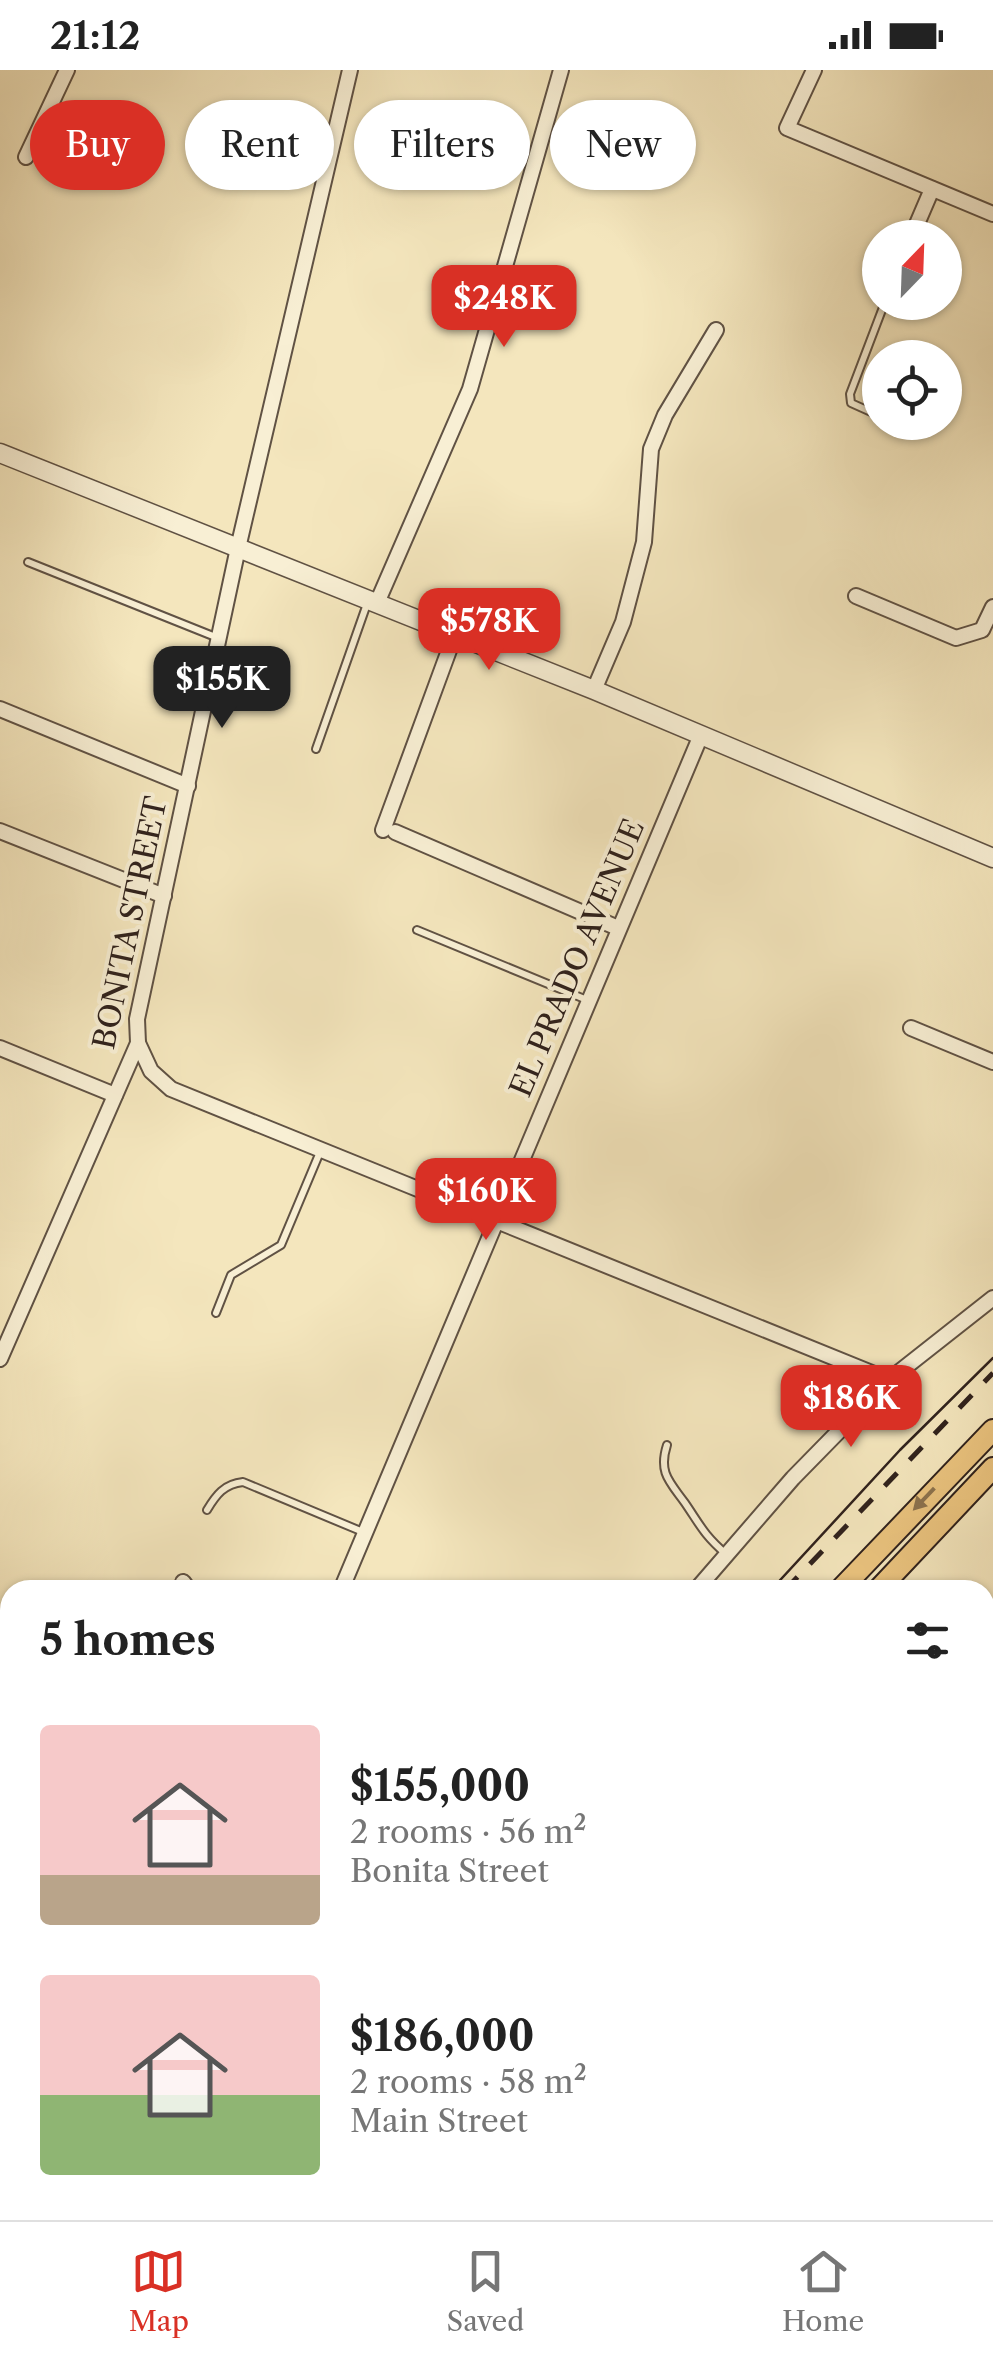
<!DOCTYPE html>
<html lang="en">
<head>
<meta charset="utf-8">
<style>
  :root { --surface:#fff; --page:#f2f2f2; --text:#222; --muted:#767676; --line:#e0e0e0; --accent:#d93025 }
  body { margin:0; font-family:"Libre Caslon Text",serif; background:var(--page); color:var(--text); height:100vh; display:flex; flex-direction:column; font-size:38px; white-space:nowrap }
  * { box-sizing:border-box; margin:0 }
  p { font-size:32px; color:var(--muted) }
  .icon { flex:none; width:55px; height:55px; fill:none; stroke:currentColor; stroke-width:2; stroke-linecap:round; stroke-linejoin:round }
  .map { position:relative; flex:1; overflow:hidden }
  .sheet { position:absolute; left:0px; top:1510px; width:995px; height:640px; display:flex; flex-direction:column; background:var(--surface); border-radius:30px 30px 0 0; box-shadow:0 2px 8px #0004 }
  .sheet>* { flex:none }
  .banner { position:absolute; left:30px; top:30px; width:935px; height:90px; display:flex; gap:20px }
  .needle { width:65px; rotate:23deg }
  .tools { position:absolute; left:862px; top:150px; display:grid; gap:20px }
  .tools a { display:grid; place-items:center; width:100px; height:100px; border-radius:50%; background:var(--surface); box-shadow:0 2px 8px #0004; font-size:50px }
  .price { position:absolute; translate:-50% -85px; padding:0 22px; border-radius:20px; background:var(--accent); color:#fff; font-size:32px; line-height:65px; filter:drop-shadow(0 2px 5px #0008) }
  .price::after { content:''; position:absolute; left:50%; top:60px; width:30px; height:22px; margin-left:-15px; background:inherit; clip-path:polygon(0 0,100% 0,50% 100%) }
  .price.on { background:#222; color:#fff }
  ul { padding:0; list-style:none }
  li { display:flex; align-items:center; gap:30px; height:250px; padding:0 40px }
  li span { display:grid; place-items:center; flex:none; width:280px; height:200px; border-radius:10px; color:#555 }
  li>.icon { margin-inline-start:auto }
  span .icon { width:120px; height:120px; fill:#fffc; stroke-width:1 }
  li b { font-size:42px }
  h2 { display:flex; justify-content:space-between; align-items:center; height:120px; padding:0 40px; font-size:42px }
  .pill { padding:0 35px; border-radius:45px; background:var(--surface); box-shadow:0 2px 8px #0004; font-size:35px; line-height:90px }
  .pill.on { background:var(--accent); color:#fff }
  .status { display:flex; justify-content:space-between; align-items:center; height:70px; padding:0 50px; background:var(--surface); direction:ltr }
  .status svg { height:28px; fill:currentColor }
  .tabs { display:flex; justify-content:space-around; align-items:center; height:140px; border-top:2px solid var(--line); background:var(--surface); font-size:28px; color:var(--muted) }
  .tabs a { display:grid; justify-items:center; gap:5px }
  .tabs .on { color:var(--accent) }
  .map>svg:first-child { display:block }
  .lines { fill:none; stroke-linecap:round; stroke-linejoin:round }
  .service-casing { stroke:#605244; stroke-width:10 }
  .minor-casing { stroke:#605244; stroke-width:18 }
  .tertiary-casing { stroke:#605244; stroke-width:21 }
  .primary-casing { stroke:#2f211c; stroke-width:24 }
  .service { stroke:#f8efd4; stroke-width:6 }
  .minor { stroke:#f8efd4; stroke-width:14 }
  .tertiary { stroke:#f8efd4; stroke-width:18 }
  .primary { stroke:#eac37e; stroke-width:20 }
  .tram { stroke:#2f211c; stroke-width:2.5 }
  .rail { stroke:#2f211c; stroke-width:5; stroke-dasharray:18 18; stroke-linecap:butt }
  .oneway { fill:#8c724d }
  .labels { text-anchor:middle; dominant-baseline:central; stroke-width:8; stroke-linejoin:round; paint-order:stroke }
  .street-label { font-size:30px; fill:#2f211c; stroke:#f8efd4 }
</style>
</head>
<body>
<div class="status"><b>21:12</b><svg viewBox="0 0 49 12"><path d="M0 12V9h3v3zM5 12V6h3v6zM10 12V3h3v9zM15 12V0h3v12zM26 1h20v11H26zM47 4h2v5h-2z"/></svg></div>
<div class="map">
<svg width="993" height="2150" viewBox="0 0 993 2150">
  <rect width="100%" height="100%" fill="#f4e6bd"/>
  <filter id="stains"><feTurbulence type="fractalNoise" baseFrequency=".002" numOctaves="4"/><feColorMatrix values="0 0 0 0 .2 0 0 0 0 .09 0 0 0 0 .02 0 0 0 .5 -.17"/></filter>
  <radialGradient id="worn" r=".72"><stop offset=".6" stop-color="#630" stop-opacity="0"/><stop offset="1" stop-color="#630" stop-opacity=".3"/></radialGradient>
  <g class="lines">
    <defs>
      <g id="service">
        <polyline points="880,346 851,333 850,324 885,232"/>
        <polyline points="894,352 900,355"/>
        <polyline points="28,492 218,568"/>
        <polyline points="316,679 368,531"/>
        <polyline points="417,860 587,930"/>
        <polyline points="216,1243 231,1205 281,1175 320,1082"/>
        <path d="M667 1375C658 1403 670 1412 685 1433 700 1455 704 1465 726 1484"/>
        <path d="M207 1440C216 1425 224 1414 243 1412L363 1462"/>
        <polyline points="0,2110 10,2105"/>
      </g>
      <g id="minor">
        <polyline points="814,0 787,58 993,144"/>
        <polyline points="26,87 67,0"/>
        <polyline points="911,168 932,119"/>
        <polyline points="856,526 956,568 982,560 993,537"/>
        <polyline points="377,533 470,319 561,0"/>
        <polyline points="594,620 623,552 644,472 651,379 665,345 716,260"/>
        <polyline points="0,639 188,716"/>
        <polyline points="383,760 455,564"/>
        <polyline points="0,761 164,826"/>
        <polyline points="395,762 618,858"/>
        <polyline points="911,958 993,992"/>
        <polyline points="138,973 151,1001 171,1019 889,1310"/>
        <polyline points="0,978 115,1025"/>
        <polyline points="0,1289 138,973 137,949 238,478 350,0"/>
        <polyline points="183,1512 189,1520"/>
        <polyline points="341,1520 701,665"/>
        <polyline points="696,1520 793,1408 889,1310 993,1228"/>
        <polyline points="0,1548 10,1568"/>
        <polyline points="985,1774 992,1747"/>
        <polyline points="985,1815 993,1818"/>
        <polyline points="0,1904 10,1897"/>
        <polyline points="985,2032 993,2029"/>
        <polyline points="493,2150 508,2140"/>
        <polyline points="826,2150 834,2140"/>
      </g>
      <polyline id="tertiary" points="0,383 594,620 993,788"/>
      <g id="primary">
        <polyline points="840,1520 993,1360"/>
        <polyline points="878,1520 993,1398"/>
        <polyline points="102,2150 119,2140"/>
        <polyline points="155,2150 171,2140"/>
      </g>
    </defs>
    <use href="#service" class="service-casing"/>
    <use href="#minor" class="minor-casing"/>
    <use href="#tertiary" class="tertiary-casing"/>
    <use href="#primary" class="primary-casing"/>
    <use href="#service" class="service"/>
    <use href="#minor" class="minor"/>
    <use href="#tertiary" class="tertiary"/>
    <use href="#primary" class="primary"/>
    <g class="tram">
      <polyline points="771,1520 900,1380 993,1288"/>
      <polyline points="3,2150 19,2140"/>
    </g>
    <g class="rail">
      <polyline points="785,1520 993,1303"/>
      <polyline points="23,2150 39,2140"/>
    </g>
  </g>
  <defs><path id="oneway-solid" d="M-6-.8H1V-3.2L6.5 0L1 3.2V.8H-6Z" transform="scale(2.5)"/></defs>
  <use class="oneway" href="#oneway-solid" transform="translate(924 1429) rotate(134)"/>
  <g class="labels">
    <g class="street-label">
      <text transform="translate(130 853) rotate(-78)">BONITA STREET</text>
      <text transform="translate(577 888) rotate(-67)">EL PRADO AVENUE</text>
    </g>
  </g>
  <rect width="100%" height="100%" filter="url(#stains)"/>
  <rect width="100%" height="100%" fill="url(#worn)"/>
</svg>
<div class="tools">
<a><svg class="needle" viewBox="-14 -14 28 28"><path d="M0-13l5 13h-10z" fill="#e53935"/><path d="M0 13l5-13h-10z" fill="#767676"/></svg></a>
<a><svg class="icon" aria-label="locate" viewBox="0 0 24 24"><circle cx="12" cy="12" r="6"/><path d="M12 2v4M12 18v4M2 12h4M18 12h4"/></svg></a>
</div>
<b class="price" style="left:504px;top:280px">$248K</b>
<b class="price" style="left:489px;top:603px">$578K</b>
<b class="price on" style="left:222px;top:661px">$155K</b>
<b class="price" style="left:486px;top:1173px">$160K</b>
<b class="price" style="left:851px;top:1380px">$186K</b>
<div class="banner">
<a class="pill on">Buy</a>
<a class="pill">Rent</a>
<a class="pill">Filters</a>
<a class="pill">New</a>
</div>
<section class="sheet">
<h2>5 homes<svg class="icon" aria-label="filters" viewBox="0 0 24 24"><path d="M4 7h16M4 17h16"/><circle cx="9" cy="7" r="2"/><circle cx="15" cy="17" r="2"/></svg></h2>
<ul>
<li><span style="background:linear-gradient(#f6c9c9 75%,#b9a48a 0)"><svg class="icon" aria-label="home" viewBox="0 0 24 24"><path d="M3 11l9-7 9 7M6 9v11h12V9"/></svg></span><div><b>$155,000</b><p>2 rooms · 56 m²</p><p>Bonita Street</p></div></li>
<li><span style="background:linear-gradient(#f6c9c9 60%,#8fb573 0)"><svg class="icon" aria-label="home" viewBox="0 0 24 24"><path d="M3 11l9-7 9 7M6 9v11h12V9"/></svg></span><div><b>$186,000</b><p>2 rooms · 58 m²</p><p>Main Street</p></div></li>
</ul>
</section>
</div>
<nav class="tabs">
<a class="on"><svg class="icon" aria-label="map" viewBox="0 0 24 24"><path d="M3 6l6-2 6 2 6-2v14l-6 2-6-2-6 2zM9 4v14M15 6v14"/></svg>Map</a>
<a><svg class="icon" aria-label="saved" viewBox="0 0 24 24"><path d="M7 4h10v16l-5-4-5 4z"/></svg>Saved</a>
<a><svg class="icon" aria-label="home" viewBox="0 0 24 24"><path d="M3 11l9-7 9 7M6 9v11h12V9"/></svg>Home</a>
</nav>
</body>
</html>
